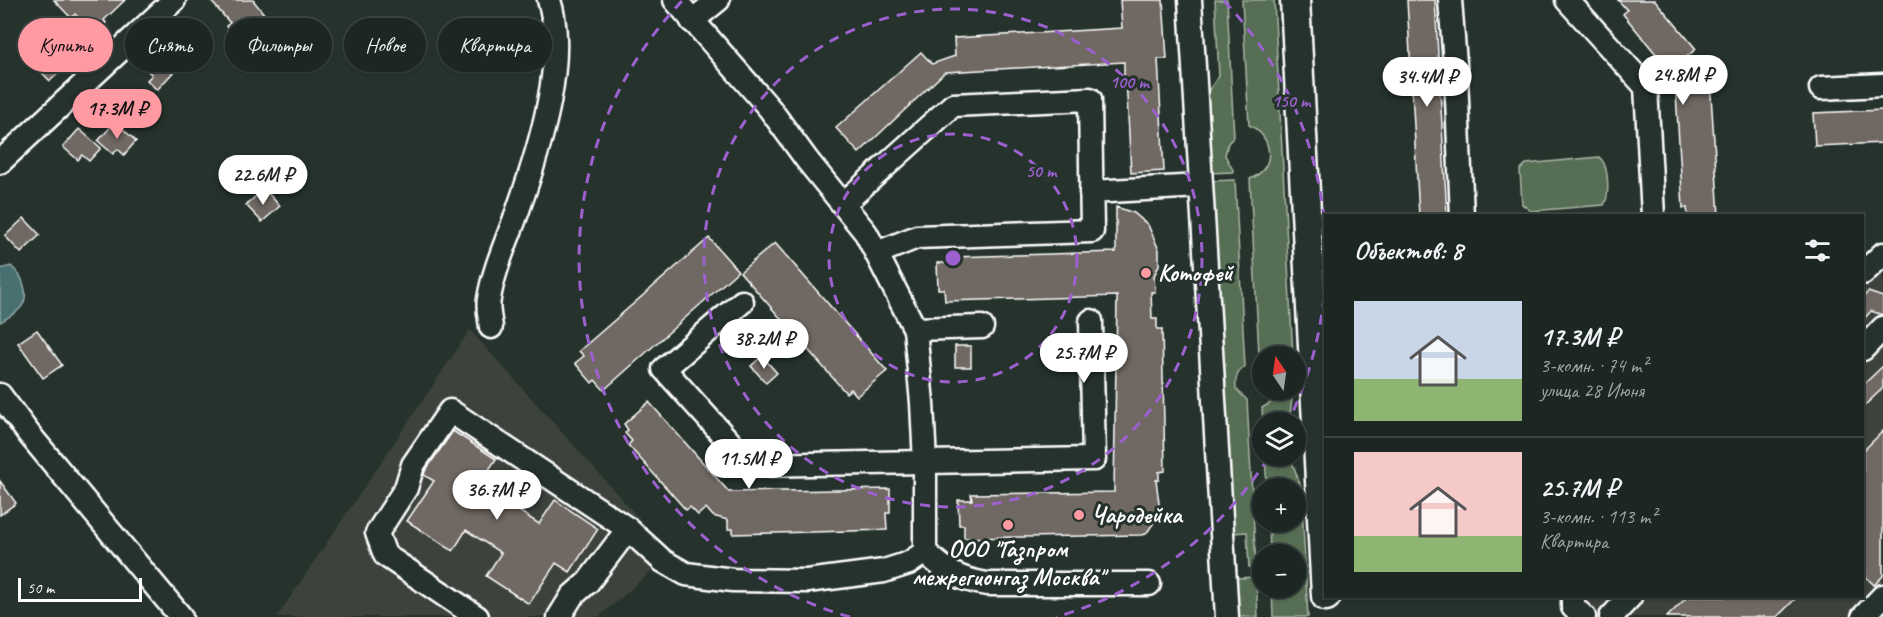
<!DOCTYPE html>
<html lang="ru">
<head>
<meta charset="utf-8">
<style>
  :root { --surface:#1c2622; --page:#252e2a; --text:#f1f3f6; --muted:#a0a5a5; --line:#3a4340; --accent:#ff9aa2 }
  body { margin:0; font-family:Caveat,sans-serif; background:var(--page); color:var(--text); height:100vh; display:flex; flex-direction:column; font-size:22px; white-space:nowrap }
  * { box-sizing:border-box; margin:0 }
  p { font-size:20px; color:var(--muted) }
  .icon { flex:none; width:33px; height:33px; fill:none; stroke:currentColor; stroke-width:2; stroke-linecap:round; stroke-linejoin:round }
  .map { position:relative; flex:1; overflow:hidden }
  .side { position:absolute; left:1324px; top:214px; width:540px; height:384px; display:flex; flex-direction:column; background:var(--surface); border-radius:0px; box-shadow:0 2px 4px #0004,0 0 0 2px var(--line) }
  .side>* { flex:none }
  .banner { position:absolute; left:18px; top:18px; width:570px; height:54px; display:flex; gap:12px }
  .needle { width:39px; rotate:347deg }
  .tools { position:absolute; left:1252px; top:346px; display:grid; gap:12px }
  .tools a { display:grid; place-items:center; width:54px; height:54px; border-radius:50%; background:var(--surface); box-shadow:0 2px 4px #0004,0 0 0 2px var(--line); font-size:30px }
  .scale { position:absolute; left:18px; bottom:15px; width:124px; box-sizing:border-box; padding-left:6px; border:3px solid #fff; border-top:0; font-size:16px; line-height:21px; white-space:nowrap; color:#fff; -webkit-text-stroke:4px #26332d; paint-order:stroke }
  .price { position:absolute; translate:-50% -51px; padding:0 14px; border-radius:21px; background:#fff; color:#222; font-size:20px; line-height:39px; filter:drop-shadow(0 2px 3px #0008) }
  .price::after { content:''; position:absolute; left:50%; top:36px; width:18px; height:14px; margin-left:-9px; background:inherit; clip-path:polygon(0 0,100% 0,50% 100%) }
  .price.on { background:var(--accent); color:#111 }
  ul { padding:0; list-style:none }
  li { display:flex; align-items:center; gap:18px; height:150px; padding:0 30px }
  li+li { border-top:2px solid var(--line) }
  li span { display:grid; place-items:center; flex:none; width:168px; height:120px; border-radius:0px; color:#555 }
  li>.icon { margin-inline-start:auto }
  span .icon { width:72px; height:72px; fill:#fffc; stroke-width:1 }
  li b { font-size:26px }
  h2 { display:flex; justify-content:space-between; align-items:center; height:72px; padding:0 30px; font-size:26px }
  .pill { padding:0 21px; border-radius:27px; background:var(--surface); box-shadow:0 2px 4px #0004,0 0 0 2px var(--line); font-size:21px; line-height:54px }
  .pill.on { background:var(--accent); color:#111 }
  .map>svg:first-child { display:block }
  .built { fill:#3c433d }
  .green { fill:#576e52; stroke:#abb6a8; stroke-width:1.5 }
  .water { fill:#4a6f6f; stroke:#92a9a9; stroke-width:1.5 }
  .building { fill:#706862; stroke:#fff; stroke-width:1.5 }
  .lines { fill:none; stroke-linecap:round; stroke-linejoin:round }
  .minor-casing { stroke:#fff; stroke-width:27 }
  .major-casing { stroke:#fff; stroke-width:33 }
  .minor { stroke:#26332d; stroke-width:22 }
  .major { stroke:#26332d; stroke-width:28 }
  .ring { fill:none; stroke:#9c61cf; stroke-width:3; stroke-dasharray:10 8 }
  .poi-dot { fill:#ff9aa2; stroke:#26332d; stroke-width:2 }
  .labels { text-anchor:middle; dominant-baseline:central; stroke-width:6; stroke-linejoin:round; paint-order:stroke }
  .poi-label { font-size:24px; font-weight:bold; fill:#fff; stroke:#26332d; text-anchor:start }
  .centre { fill:#9c61cf; stroke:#26332d; stroke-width:3 }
  .ring-label { font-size:18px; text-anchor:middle; font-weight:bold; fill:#9c61cf; stroke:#26332d; stroke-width:6; stroke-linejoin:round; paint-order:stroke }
</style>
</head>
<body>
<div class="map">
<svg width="1883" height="617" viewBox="0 0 1883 617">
  <rect width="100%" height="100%" fill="#26332d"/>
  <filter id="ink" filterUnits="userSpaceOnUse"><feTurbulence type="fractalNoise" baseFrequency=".0167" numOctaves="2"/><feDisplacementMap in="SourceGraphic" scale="12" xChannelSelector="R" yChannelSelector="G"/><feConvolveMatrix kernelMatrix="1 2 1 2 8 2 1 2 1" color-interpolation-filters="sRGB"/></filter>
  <g filter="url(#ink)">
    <g class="built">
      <polygon points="1883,271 1883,617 1572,617 1590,597 1863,597 1863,291"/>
      <polygon points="470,330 671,554 599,617 277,617"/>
    </g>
    <g class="green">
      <polygon points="1215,0 1227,0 1234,137 1228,143 1225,155 1234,172 1209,173 1206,94 1219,76"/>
      <path d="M1242 0H1274L1293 357 1259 355 1250 179C1277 168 1273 136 1249 125Z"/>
      <path d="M1599 157C1609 164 1610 195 1604 205L1531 211 1522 204 1520 170 1526 164Z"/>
      <path d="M1235 180 1245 367C1236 372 1235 380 1236 389L1247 400 1256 567H1249L1247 532 1232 533 1209 181Z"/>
      <polygon points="1280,390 1293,390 1289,423 1263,423 1262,408 1272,402"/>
      <polygon points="1265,456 1275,456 1276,459 1291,459 1301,487 1308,617 1273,617 1272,588 1296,588 1296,555 1270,555 1269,522 1296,522 1296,489 1267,489"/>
      <polygon points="1256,577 1258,617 1238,617 1236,578"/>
    </g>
    <path class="water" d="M11 266C21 276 22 277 25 290 28 308 14 314 0 322V269Z"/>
    <g class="building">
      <polygon points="54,0 125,0 104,20 106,23 94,34 75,14 71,18"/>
      <polygon points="210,0 253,0 269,20 265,23 273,33 261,43 255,36 243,46 226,26 230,23"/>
      <polygon points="1120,0 1163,0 1167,59 1158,59 1164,171 1131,173 1126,77 1124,77 1124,62 945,72 859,153 836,128 921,52 932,64 955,56 954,38 1122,28"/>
      <polygon points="1407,0 1435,0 1447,216 1419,216"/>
      <polygon points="1618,0 1655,0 1696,49 1684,59 1693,81 1710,80 1719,216 1688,216 1687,208 1683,208 1675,77 1623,14 1627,10"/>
      <polygon points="190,27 202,39 175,66 177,68 157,90 147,80 152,75 144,67 155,55 163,62 181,42 178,39"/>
      <polygon points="41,34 69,63 50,81 22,52"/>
      <polygon points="1883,110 1883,143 1815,146 1813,113"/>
      <polygon points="115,122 136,141 124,155 118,149 113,154 98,141"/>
      <polygon points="79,129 101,148 89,161 82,155 78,160 63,147"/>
      <polygon points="264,189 280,206 262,222 246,205"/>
      <polygon points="1116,207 1134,213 1148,225 1159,250 1159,265 1154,276 1155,292 1151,292 1152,319 1157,319 1157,329 1162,329 1165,471 1159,472 1159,480 1156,480 1159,503 1157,518 1146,534 1141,535 964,538 964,525 959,525 958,500 972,500 971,494 1114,492 1117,296 945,301 944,289 938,289 937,263 952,263 952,257 1116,252"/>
      <polygon points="24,218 40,235 21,253 5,236"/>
      <polygon points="709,238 738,271 604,390 595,380 592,383 575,363 584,356 579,351"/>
      <polygon points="775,243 887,371 857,396 851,389 846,393 740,272"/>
      <polygon points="1868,292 1883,297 1883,315 1871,311 1863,320 1863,297"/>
      <polygon points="37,330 62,365 43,378 18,343"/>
      <rect x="955" y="346" width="16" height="21"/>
      <polygon points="762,356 777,373 766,383 751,366"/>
      <polygon points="1883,366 1883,388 1863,407 1863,385"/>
      <polygon points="649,402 729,492 890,489 890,513 886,513 887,530 733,534 733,529 728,529 728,520 713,516 706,508 698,515 690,507 686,510 628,445 632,441 625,433 628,430 624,424"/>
      <polygon points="453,431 496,459 479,485 539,524 555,500 598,529 570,572 556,563 529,604 486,576 501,553 466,530 453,551 407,521 434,481 424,475 425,471"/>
      <polygon points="1883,431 1883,576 1874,585 1863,574 1863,451"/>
      <polygon points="0,481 16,503 0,515"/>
      <polygon points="1687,597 1797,597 1777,617 1667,617"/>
    </g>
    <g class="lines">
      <defs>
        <g id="minor">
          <path d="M675 0 770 109 807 160 866 233 915 329 922 403 925 463V552C947 572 957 579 987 584H1149"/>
          <polyline points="1190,0 1227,617"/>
          <polyline points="1450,0 1456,76 1462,216"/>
          <polyline points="1567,0 1646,87 1653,216"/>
          <polyline points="692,21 718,0"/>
          <polyline points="1821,88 1883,85"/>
          <polyline points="0,162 174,0"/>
          <polyline points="1091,192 1200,186"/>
          <polyline points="843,204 953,105 1090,99 1092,231 917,237 877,253"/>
          <polyline points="1863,273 1883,254"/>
          <polyline points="742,302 664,369 750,465 1094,459 1091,321"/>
          <path d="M491 327C490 318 487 308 489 299 494 267 509 237 519 207 539 150 568 59 549 0"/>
          <polyline points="915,329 982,327"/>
          <polyline points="1863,349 1883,328"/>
          <polyline points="0,395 29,434 181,617"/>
          <polyline points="1573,597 1573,607 1584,617"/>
          <polyline points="477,617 385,555 377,533 406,488 413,465 450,411 628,529 663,561 686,574 733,580 807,581 884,571 909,563 925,552"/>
          <polyline points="559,617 572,596 588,582 628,529"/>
          <polyline points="1611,617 1630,597"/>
          <polyline points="1863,617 1883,596"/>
        </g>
        <polyline id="major" points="1295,0 1326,596"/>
      </defs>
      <use href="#minor" class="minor-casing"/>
      <use href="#major" class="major-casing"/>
      <use href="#minor" class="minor"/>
      <use href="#major" class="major"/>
    </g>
  </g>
  <g class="ring">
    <circle cx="953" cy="258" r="124"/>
    <circle cx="953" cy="258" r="249"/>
    <path d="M1326 261A373 373 0 0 1 1288 422M1268 458A373 373 0 0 1 1056 617M850 617A373 373 0 0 1 682 1M1224 1A373 373 0 0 1 1326 255"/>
  </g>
  <g class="poi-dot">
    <circle cx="1146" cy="273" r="6"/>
    <circle cx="1079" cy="515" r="6"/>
    <circle cx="1008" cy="525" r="6"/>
  </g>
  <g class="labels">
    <g class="poi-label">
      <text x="1158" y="273">Котофей</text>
      <text x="1091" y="515">Чародейка</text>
      <text x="1008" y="549" text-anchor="middle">ООО "Газпром<tspan x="1008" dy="28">межрегионгаз Москва"</tspan></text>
    </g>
  </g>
  <circle cx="953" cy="258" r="9" class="centre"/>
  <g class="ring-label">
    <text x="1129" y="88">100 m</text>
    <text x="1291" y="107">150 m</text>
    <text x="1041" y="177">50 m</text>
  </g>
</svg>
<div class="tools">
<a><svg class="needle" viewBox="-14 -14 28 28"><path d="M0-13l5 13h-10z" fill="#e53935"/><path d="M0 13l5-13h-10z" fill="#a0a5a5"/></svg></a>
<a><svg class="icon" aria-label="layers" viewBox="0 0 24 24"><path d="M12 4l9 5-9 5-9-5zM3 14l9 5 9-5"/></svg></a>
<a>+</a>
<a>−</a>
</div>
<div class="scale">50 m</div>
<b class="price" style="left:1683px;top:106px">24.8M ₽</b>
<b class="price" style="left:1427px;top:108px">34.4M ₽</b>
<b class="price on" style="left:117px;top:140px">17.3M ₽</b>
<b class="price" style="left:263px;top:206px">22.6M ₽</b>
<b class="price" style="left:764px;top:370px">38.2M ₽</b>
<b class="price" style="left:1084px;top:384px">25.7M ₽</b>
<b class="price" style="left:749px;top:490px">11.5M ₽</b>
<b class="price" style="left:497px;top:521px">36.7M ₽</b>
<div class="banner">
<a class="pill on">Купить</a>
<a class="pill">Снять</a>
<a class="pill">Фильтры</a>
<a class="pill">Новое</a>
<a class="pill">Квартира</a>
</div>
<section class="side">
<h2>Объектов: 8<svg class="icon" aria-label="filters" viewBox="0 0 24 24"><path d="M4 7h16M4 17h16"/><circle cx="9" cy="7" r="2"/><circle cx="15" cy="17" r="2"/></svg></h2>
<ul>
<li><span style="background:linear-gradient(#c9d6e8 65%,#8fb573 0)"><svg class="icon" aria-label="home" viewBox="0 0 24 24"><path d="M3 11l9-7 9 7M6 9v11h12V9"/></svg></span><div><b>17.3M ₽</b><p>3-комн. · 74 m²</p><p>улица 28 Июня</p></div></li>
<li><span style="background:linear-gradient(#f6c9c9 70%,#8fb573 0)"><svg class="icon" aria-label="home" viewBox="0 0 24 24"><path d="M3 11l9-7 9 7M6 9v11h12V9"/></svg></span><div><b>25.7M ₽</b><p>3-комн. · 113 m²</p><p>Квартира</p></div></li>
</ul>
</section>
</div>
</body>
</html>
